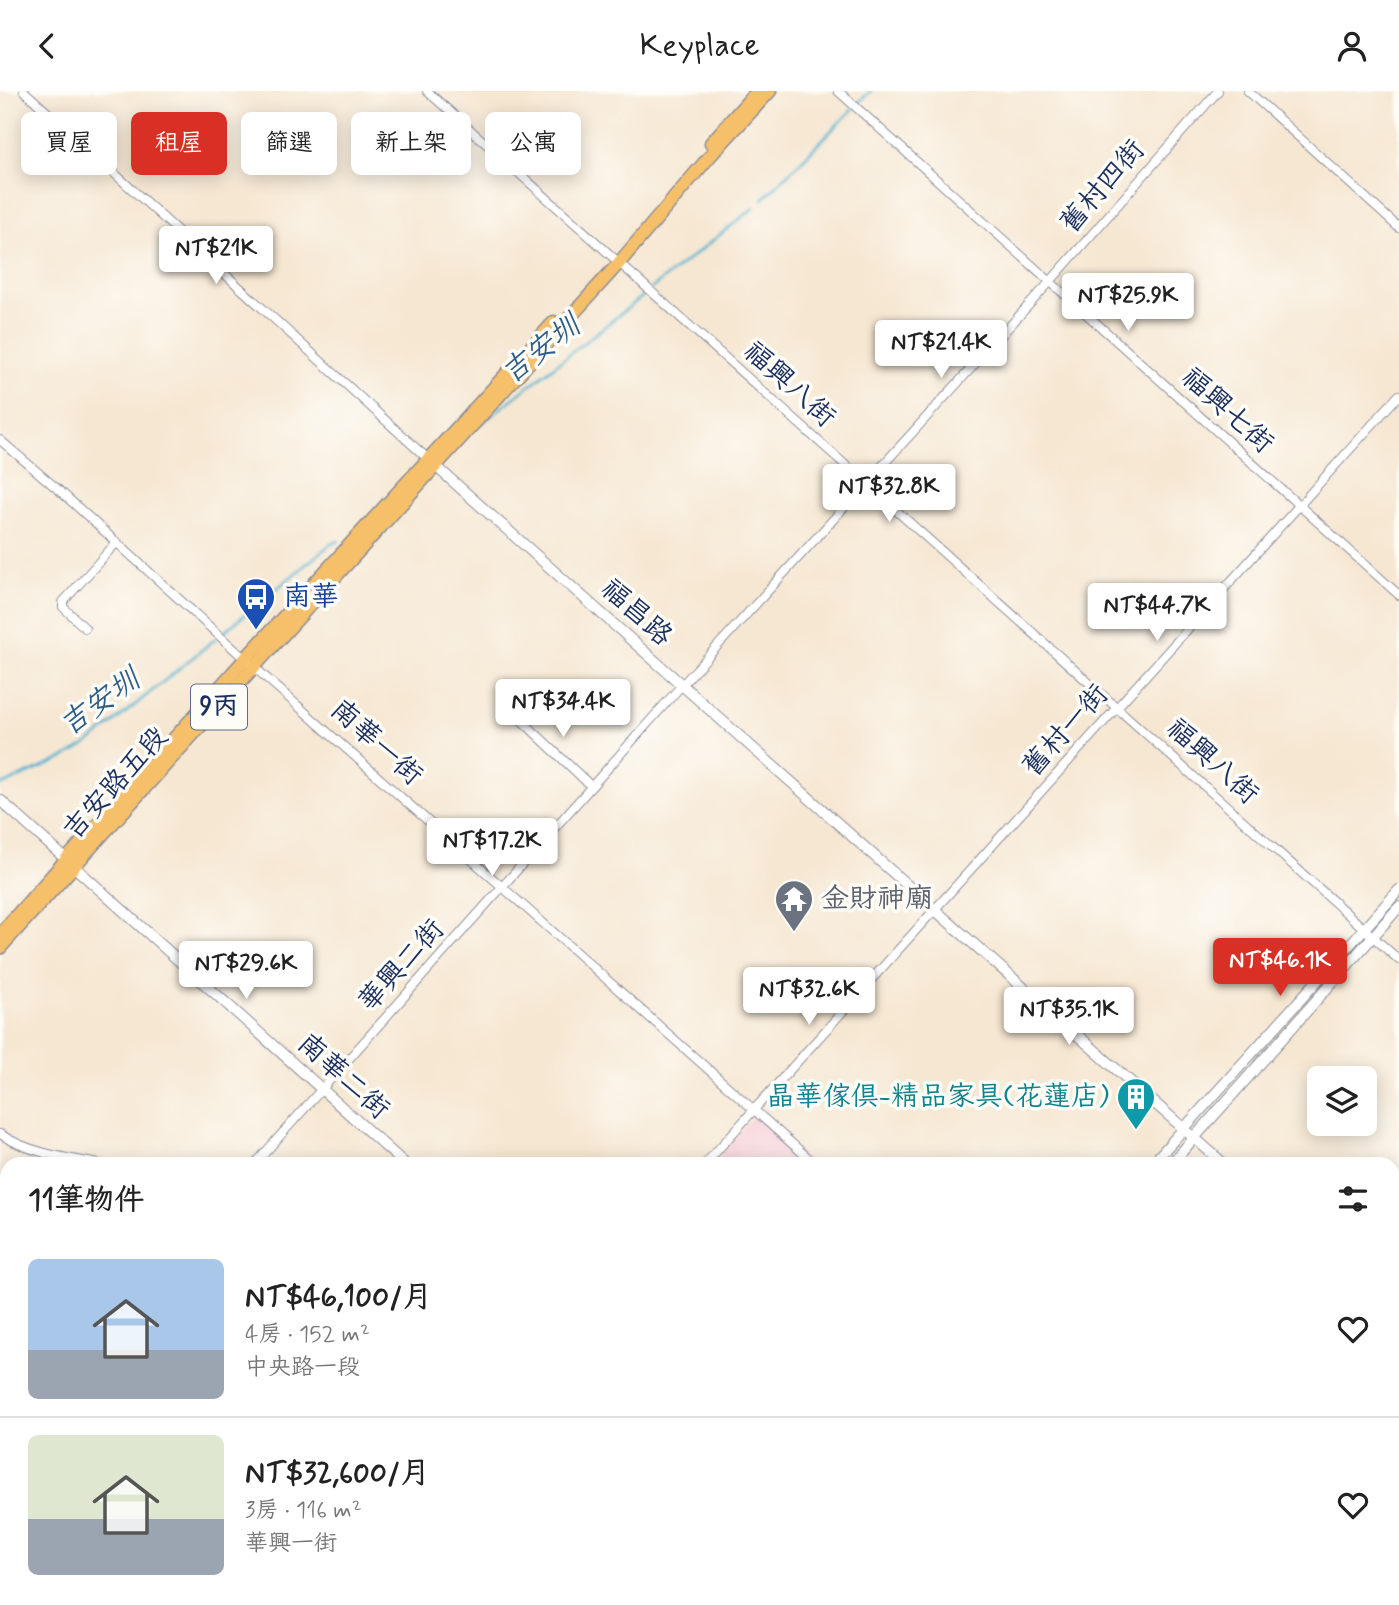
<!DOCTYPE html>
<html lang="zh-TW">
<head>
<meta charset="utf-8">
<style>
  :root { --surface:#fff; --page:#f6f6f6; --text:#222; --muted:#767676; --line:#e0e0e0; --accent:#d93025 }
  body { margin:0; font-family:Mynerve,"LXGW WenKai TC",sans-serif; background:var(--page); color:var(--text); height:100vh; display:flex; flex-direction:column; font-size:26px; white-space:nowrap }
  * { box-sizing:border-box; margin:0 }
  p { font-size:23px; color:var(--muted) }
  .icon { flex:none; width:38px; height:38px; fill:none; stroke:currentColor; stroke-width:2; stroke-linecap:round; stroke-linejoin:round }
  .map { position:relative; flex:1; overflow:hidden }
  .side { position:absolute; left:0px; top:1066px; width:1400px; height:450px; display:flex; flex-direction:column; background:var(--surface); border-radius:21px 21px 0 0; box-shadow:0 4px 18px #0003 }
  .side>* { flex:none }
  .top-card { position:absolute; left:21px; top:21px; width:700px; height:63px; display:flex; gap:14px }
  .controls { position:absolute; left:1307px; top:975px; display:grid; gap:14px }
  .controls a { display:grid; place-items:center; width:70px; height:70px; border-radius:10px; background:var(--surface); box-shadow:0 4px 18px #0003; font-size:35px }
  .price { position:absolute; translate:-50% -60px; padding:0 16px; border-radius:7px; background:#fff; color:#222; font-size:23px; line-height:46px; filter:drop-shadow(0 2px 4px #0008) }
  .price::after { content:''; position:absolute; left:50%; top:42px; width:21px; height:16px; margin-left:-10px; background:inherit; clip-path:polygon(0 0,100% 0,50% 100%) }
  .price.active { background:var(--accent); color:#fff }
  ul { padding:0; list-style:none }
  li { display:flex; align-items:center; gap:21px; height:175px; padding:0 28px }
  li+li { border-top:2px solid var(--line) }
  li span { display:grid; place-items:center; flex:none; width:196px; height:140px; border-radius:10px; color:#555 }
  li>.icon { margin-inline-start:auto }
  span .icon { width:84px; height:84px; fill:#fffc; stroke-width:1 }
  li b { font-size:30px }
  h2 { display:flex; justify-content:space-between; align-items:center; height:84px; padding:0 28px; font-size:30px }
  .pill { padding:0 24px; border-radius:10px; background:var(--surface); box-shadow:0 4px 18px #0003; font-size:24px; line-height:63px }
  .pill.active { background:var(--accent); color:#fff }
  header { display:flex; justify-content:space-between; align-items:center; height:91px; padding:0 28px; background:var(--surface); font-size:32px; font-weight:600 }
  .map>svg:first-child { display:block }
  .built { fill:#f6cfd8 }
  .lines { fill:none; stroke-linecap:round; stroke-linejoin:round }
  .stream { stroke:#52b3d1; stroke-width:2.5 }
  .minor-casing { stroke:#888b98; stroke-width:10 }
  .tertiary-casing { stroke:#888b98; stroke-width:12 }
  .primary-casing { stroke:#888b98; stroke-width:15 }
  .minor { stroke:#fff; stroke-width:8 }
  .tertiary { stroke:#fff; stroke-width:10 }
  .primary { stroke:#f6c06b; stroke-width:12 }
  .rail { stroke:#1b2f5e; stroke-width:2.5; stroke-dasharray:10 5; stroke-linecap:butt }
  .labels { text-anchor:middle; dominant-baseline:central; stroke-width:7; stroke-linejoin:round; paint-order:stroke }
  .shield { fill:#fdfcf7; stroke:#5f6c8c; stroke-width:2 }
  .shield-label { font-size:26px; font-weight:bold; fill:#1b2f5e }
  .street-label { font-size:28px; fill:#1b2f5e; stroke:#fdfcf7 }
  .transit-label { font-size:28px; fill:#164399; stroke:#fdfcf7; text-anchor:start }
  .worship-label { font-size:28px; fill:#5b616d; stroke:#fdfcf7; text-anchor:start }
  .culture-label { font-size:28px; fill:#0d838f; stroke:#fdfcf7; text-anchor:end }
  .water-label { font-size:30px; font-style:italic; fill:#2e5d86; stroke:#fdfcf7 }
</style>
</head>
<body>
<header><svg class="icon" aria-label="back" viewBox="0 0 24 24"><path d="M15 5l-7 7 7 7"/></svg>Keyplace<svg class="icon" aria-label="person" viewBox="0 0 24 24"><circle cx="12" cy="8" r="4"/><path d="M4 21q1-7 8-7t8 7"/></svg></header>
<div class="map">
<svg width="1399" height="1514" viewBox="0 0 1399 1514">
  <rect width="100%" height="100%" fill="#fdfcf7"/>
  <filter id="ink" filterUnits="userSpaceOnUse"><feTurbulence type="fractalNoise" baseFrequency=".0143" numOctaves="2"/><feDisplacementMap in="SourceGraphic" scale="14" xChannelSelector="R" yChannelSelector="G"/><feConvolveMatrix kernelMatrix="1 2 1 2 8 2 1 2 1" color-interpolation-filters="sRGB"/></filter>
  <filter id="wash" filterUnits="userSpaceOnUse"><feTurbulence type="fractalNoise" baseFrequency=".00686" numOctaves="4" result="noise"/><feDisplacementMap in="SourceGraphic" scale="28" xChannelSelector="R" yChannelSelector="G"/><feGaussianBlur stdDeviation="1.57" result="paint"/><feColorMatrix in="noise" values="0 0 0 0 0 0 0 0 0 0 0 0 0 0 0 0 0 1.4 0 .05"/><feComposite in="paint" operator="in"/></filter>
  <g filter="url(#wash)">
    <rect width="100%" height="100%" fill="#f6e7d2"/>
    <polygon class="built" points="755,1023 811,1073 712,1073"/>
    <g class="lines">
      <g class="stream">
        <polyline points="859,11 871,0"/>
        <polyline points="763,108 853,18"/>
        <polyline points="652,197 754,117"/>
        <polyline points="482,332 647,202"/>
        <polyline points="374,452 393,431"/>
        <polyline points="225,540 331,453 339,450"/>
        <polyline points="0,695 62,668 89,652 215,548"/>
      </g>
    </g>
  </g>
  <g filter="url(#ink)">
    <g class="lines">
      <defs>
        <g id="minor">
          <polyline points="24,0 428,368"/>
          <polyline points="427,0 1399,869"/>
          <polyline points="838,0 1399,504"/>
          <polyline points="1248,0 1399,137"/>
          <polyline points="0,349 61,401 245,568 815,1073"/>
          <polyline points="85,537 63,516 63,511 116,452"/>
          <polyline points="515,623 591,695"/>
          <path d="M0 1043C29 1062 66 1067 100 1073"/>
          <polyline points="255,1073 682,594 1049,192 1218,0"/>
          <polyline points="705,1073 1399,304"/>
          <polyline points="0,1248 7,1248"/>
          <polyline points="1393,1255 1399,1252"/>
          <polyline points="1393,1493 1399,1486"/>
          <polyline points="480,1508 483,1514"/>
          <polyline points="681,1508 691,1514"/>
          <polyline points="1300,1508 1306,1514"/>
          <polyline points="404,1514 410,1508"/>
          <polyline points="512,1514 520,1508"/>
          <polyline points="767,1514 771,1508"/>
          <polyline points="1374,1514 1379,1508"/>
        </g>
        <g id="tertiary">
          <polyline points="430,370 934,818 1224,1073"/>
          <polyline points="0,709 405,1073"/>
          <polyline points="1152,1073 1399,799"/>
          <polyline points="1171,1073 1399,816"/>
          <polyline points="1393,1225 1399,1231"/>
          <polyline points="892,1508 897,1514"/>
        </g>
        <g id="primary">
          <polyline points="711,52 757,0"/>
          <polyline points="0,843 245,568 554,231"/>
          <polyline points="0,857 619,172 710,65 770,0"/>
          <polyline points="1393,1284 1399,1281"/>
          <polyline points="1393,1302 1399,1299"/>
          <polyline points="912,1514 923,1508"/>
          <polyline points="939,1514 951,1508"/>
        </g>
      </defs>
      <use href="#minor" class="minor-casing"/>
      <use href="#tertiary" class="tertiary-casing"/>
      <use href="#primary" class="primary-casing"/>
      <use href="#minor" class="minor"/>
      <use href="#tertiary" class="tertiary"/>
      <use href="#primary" class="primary"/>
      <g class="rail">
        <polyline points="1393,1262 1399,1259"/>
        <polyline points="860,1514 872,1508"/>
      </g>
    </g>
  </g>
  <defs>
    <symbol id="bus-pin" viewBox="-11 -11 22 30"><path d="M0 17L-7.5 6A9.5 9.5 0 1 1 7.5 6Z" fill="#1a4fb4" stroke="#fdfcf7"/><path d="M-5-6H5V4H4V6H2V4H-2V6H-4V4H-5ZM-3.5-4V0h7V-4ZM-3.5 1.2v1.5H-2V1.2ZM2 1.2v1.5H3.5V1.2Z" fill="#fff"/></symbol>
    <symbol id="temple-pin" viewBox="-11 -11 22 30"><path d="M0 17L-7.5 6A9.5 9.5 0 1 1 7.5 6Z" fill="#6b7280" stroke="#fdfcf7"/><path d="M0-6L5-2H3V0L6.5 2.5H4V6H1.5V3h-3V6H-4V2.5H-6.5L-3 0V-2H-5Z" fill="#fff"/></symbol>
    <symbol id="building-pin" viewBox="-11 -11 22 30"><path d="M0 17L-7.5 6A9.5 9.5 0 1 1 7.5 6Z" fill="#0f9aa8" stroke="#fdfcf7"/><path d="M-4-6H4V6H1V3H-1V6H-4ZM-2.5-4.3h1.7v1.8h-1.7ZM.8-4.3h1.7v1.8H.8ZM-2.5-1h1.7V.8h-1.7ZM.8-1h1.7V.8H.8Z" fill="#fff"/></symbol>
  </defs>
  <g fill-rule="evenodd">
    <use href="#bus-pin" x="234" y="484" width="44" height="60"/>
    <use href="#temple-pin" x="772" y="786" width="44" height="60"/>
    <use href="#building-pin" x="1114" y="984" width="44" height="60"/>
  </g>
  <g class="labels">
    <rect class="shield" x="191" y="593.5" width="56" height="45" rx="5"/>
    <g class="shield-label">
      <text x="219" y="616">9丙</text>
    </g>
    <g class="street-label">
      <text transform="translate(1103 96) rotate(-49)">舊村四街</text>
      <text transform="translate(789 294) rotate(42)">福興八街</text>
      <text transform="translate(1227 320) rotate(42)">福興七街</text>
      <text transform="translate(636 522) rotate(42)">福昌路</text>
      <text transform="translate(1066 640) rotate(-48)">舊村一街</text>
      <text transform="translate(376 652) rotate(42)">南華一街</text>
      <text transform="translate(1212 671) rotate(42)">福興八街</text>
      <text transform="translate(116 693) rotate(-48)">吉安路五段</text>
      <text transform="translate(402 875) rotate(-48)">華興二街</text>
      <text transform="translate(343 986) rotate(42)">南華二街</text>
    </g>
    <g class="transit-label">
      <text x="283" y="506">南華</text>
    </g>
    <g class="worship-label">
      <text x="821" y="808">金財神廟</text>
    </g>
    <g class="culture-label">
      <text x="1109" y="1006">晶華傢俱-精品家具(花蓮店)</text>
    </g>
    <g class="water-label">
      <text transform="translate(541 259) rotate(-38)">吉安圳</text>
      <text transform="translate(100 612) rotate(-36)">吉安圳</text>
    </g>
  </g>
</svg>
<div class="controls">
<a><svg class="icon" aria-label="layers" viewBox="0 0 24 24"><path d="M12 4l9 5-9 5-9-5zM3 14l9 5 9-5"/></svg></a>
</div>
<b class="price" style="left:216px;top:195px">NT$21K</b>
<b class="price" style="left:1128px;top:242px">NT$25.9K</b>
<b class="price" style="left:941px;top:289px">NT$21.4K</b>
<b class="price" style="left:889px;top:433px">NT$32.8K</b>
<b class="price" style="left:1157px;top:552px">NT$44.7K</b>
<b class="price" style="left:563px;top:648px">NT$34.4K</b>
<b class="price" style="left:492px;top:787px">NT$17.2K</b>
<b class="price active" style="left:1280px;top:907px">NT$46.1K</b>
<b class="price" style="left:246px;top:910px">NT$29.6K</b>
<b class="price" style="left:809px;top:936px">NT$32.6K</b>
<b class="price" style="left:1069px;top:956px">NT$35.1K</b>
<div class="top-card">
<a class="pill">買屋</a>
<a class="pill active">租屋</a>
<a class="pill">篩選</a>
<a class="pill">新上架</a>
<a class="pill">公寓</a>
</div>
<section class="side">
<h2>11筆物件<svg class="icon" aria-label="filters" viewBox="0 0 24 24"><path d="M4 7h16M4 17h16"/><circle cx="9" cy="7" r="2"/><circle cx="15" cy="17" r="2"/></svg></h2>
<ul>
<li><span style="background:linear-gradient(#a9c7e8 65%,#9aa5b1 0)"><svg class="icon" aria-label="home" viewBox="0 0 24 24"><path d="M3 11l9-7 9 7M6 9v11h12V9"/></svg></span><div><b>NT$46,100/月</b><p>4房 · 152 m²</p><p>中央路一段</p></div><svg class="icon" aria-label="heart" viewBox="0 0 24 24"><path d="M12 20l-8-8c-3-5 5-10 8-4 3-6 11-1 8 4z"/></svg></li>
<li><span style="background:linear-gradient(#dfe7d0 60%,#9aa5b1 0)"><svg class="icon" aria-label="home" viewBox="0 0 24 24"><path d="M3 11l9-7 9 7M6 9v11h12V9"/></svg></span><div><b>NT$32,600/月</b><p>3房 · 116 m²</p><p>華興一街</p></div><svg class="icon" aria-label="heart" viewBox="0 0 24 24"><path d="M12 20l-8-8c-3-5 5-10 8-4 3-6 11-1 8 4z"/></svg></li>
</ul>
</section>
</div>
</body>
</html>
